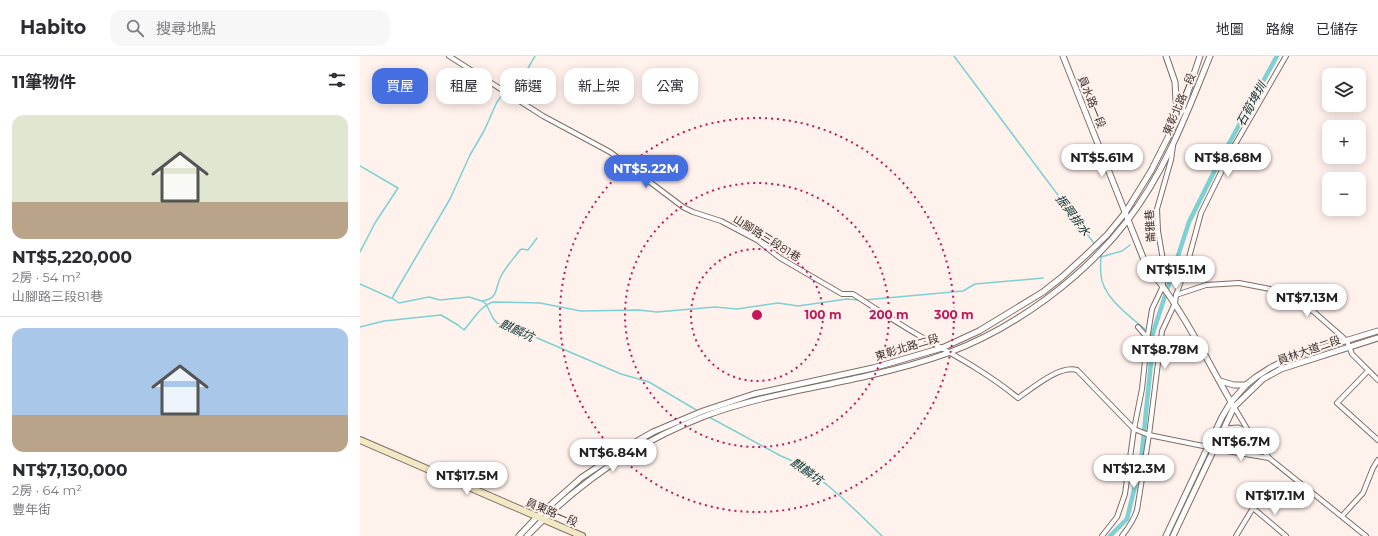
<!DOCTYPE html>
<html lang="zh-TW">
<head>
<meta charset="utf-8">
<style>
  :root { --surface:#fff; --page:#f7f7f7; --text:#2b2b33; --muted:#7c7c81; --line:#e1e1e2; --accent:#456ee0 }
  body { margin:0; font-family:Montserrat,"Noto Sans TC",sans-serif; background:var(--page); color:var(--text); height:100vh; display:flex; flex-direction:column; font-size:15px; white-space:nowrap }
  * { box-sizing:border-box; margin:0 }
  p { font-size:13px; color:var(--muted) }
  .icon { flex:none; width:22px; height:22px; fill:none; stroke:currentColor; stroke-width:2; stroke-linecap:round; stroke-linejoin:round }
  .map { position:relative; flex:1; overflow:hidden }
  .panel { display:flex; flex-direction:column; background:var(--surface); width:360px }
  .panel>* { flex:none }
  .guide { position:absolute; left:12px; top:12px; width:380px; height:36px; display:flex; gap:8px }
  .controls { position:absolute; left:962px; top:12px; display:grid; gap:8px }
  .controls a { display:grid; place-items:center; width:44px; height:44px; border-radius:8px; background:var(--surface); box-shadow:0 2px 10px #0003; font-size:20px }
  .price { position:absolute; translate:-50% -34px; padding:0 9px; border-radius:14px; background:#fff; color:#222; font-size:13px; line-height:26px; filter:drop-shadow(0 1px 2px #0008) }
  .price::after { content:''; position:absolute; left:50%; top:24px; width:12px; height:9px; margin-left:-6px; background:inherit; clip-path:polygon(0 0,100% 0,50% 100%) }
  .price.current { background:var(--accent); color:#fff }
  ul { padding:0; list-style:none }
  li { display:grid; align-content:center; gap:8px; height:212px; padding:0 12px }
  li+li { border-top:1px solid var(--line) }
  li span { display:grid; place-items:center; height:124px; border-radius:12px; color:#555 }
  li>.icon { margin-inline-start:auto }
  span .icon { width:72px; height:72px; fill:#fffc; stroke-width:1 }
  li b { font-size:17px }
  h2 { display:flex; justify-content:space-between; align-items:center; height:48px; padding:0 12px; font-size:17px }
  .chip { padding:0 14px; border-radius:12px; background:var(--surface); box-shadow:0 2px 10px #0003; font-size:14px; line-height:36px }
  .chip.current { background:var(--accent); color:#fff }
  header { display:flex; align-items:center; gap:24px; box-sizing:border-box; height:56px; padding:0 20px; background:var(--surface); border-bottom:1px solid var(--line) }
  header strong { font-size:19px }
  nav { display:flex; gap:22px; margin-inline-start:auto; font-size:14px }
  .search { width:280px; height:36px; background:var(--page); display:flex; align-items:center; gap:10px; box-sizing:border-box; padding:0 14px; border-radius:12px; color:var(--muted); font-size:15px }
  main { display:flex; flex:1; min-height:0 }
  .map>svg:first-child { display:block }
  .lines { fill:none; stroke-linecap:round; stroke-linejoin:round }
  .stream { stroke:#7dd1d3; stroke-width:1.5 }
  .canal { stroke:#7dd1d3; stroke-width:4.5 }
  .minor-casing { stroke:#806d64; stroke-width:6 }
  .tertiary-casing { stroke:#806d64; stroke-width:7 }
  .secondary-casing { stroke:#806d64; stroke-width:8 }
  .minor { stroke:#fff; stroke-width:4 }
  .tertiary { stroke:#fff; stroke-width:5 }
  .secondary { stroke:#f2e8c4; stroke-width:6 }
  .ring { fill:none; stroke:#c2185b; stroke-width:2; stroke-dasharray:2 4 }
  .labels { text-anchor:middle; dominant-baseline:central; stroke-width:4; stroke-linejoin:round; paint-order:stroke }
  .street-label { font-size:11px; fill:#3a312e; stroke:#fff1ec }
  .water-label { font-size:12px; font-style:italic; fill:#093435; stroke:#fff1ec }
  .centre { fill:#c2185b; stroke:#fff1ec; stroke-width:2 }
  .ring-label { font-size:12px; text-anchor:middle; font-weight:bold; fill:#c2185b; stroke:#fff1ec; stroke-width:4; stroke-linejoin:round; paint-order:stroke }
</style>
</head>
<body>
<header>
<strong>Habito</strong>
<div class="search"><svg class="icon" aria-label="search" viewBox="0 0 24 24"><circle cx="10" cy="10" r="6"/><path d="M15 15l6 6"/></svg>搜尋地點</div>
<nav><a>地圖</a><a>路線</a><a>已儲存</a></nav>
</header>
<main>
<section class="panel">
<h2>11筆物件<svg class="icon" aria-label="filters" viewBox="0 0 24 24"><path d="M4 7h16M4 17h16"/><circle cx="9" cy="7" r="2"/><circle cx="15" cy="17" r="2"/></svg></h2>
<ul>
<li><span style="background:linear-gradient(#dfe7d0 70%,#b9a48a 0)"><svg class="icon" aria-label="home" viewBox="0 0 24 24"><path d="M3 11l9-7 9 7M6 9v11h12V9"/></svg></span><div><b>NT$5,220,000</b><p>2房 · 54 m²</p><p>山腳路三段81巷</p></div></li>
<li><span style="background:linear-gradient(#a9c7e8 70%,#b9a48a 0)"><svg class="icon" aria-label="home" viewBox="0 0 24 24"><path d="M3 11l9-7 9 7M6 9v11h12V9"/></svg></span><div><b>NT$7,130,000</b><p>2房 · 64 m²</p><p>豐年街</p></div></li>
</ul>
</section>
<div class="map">
<svg width="1018" height="480" viewBox="0 0 1018 480">
  <rect width="100%" height="100%" fill="#fff1ec"/>
  <g class="lines">
    <g class="stream">
      <polyline points="175,0 164,19 147,32 137,46 124,75 110,99 90,143 32,242 39,247 69,241 80,244 109,241 122,245 126,248 133,262 137,267 154,272 261,318 289,326 338,355"/>
      <polyline points="594,0 739,194"/>
      <polyline points="0,110 38,132 15,167 0,196"/>
      <path d="M741 197C741 204 740 211 741 219 742 241 771 261 787 275"/>
      <polyline points="741,201 762,195 770,189"/>
      <polyline points="0,228 31,242"/>
      <polyline points="504,244 603,235 615,228 683,222"/>
      <path d="M122 245C139 243 135 231 141 220 146 211 154 202 160 194L162 193 168 194 177 182"/>
      <path d="M0 271 24 265 81 259 98 269 104 274C113 264 120 250 133 246L180 247 221 255 279 254 297 256 355 251 377 253 418 247 438 250 487 243 498 244"/>
      <path d="M349 361 421 400C457 414 494 453 522 480"/>
    </g>
    <polyline class="canal" points="750,480 767,463 781,405 793,287 792,280 829,166 861,102 917,0"/>
    <defs>
      <g id="minor">
        <path d="M89 0 183 60 250 96 323 151 333 156 361 165 397 184 420 202 482 238H493C515 252 537 267 560 280 594 299 628 317 658 342 673 332 699 309 717 314L774 373 789 379 848 391"/>
        <polyline points="816,239 846,229 879,227 910,233 924,239 954,256 987,285 992,298 1018,324"/>
        <polyline points="787,284 792,253 803,230 803,204 798,175 797,153 811,104 813,90"/>
        <polyline points="1008,315 977,347 1018,384"/>
        <polyline points="874,351 889,376 909,402 1006,480"/>
        <polyline points="855,393 909,402"/>
        <polyline points="982,460 1003,437 1013,412 1018,404"/>
        <polyline points="742,480 757,461 765,438 774,373 782,333 787,286 785,279 778,271"/>
        <path d="M762 480C769 471 774 464 777 454L789 379 802 275 815 247 816 239 827 209 841 157 873 92 926 0"/>
        <polyline points="876,480 893,452 926,480"/>
      </g>
      <g id="tertiary">
        <path d="M703 0 736 83 784 204C793 219 805 232 814 247 836 280 854 317 874 351"/>
        <polyline points="806,0 815,26 816,45 823,54"/>
        <polyline points="860,325 874,329 886,329"/>
        <polyline points="864,373 878,372 889,376"/>
        <polyline points="159,480 177,461 221,422 272,388 293,376 343,355 394,338 513,312 582,292 619,275 683,236 702,221 725,200 747,179 765,157 791,115 822,54 840,0"/>
        <path d="M167 480C217 428 277 386 345 360 398 340 456 332 511 319 537 313 563 306 588 297 655 272 723 222 767 165 805 116 827 57 850 0"/>
        <polyline points="806,480 862,361 871,346 886,329 896,321 910,312 929,302 1018,275"/>
        <polyline points="813,480 874,351 903,323 921,313 1018,282"/>
      </g>
      <polyline id="secondary" points="0,384 222,480"/>
    </defs>
    <use href="#minor" class="minor-casing"/>
    <use href="#tertiary" class="tertiary-casing"/>
    <use href="#secondary" class="secondary-casing"/>
    <use href="#minor" class="minor"/>
    <use href="#tertiary" class="tertiary"/>
    <use href="#secondary" class="secondary"/>
  </g>
  <g class="ring">
    <circle cx="397" cy="259" r="66"/>
    <circle cx="397" cy="259" r="132"/>
    <circle cx="397" cy="259" r="197"/>
  </g>
  <g class="labels">
    <g class="street-label">
      <text transform="translate(732 46) rotate(68)">員水路一段</text>
      <text transform="translate(819 48) rotate(-67)">東彰北路一段</text>
      <text transform="translate(790 170) rotate(-93)">崙雅巷</text>
      <text transform="translate(407 182) rotate(32)">山腳路三段81巷</text>
      <text transform="translate(547 291) rotate(-17)">東彰北路二段</text>
      <text transform="translate(949 294) rotate(-19)">員林大道二段</text>
      <text transform="translate(192 456) rotate(23)">員東路一段</text>
    </g>
    <g class="water-label">
      <text transform="translate(891 48) rotate(-61)">石筍埤圳</text>
      <text transform="translate(713 159) rotate(53)">振興排水</text>
      <text transform="translate(157 274) rotate(25)">麒麟坑</text>
      <text transform="translate(447 415) rotate(35)">麒麟坑</text>
    </g>
  </g>
  <circle cx="397" cy="259" r="6" class="centre"/>
  <g class="ring-label">
    <text x="463" y="263">100 m</text>
    <text x="529" y="263">200 m</text>
    <text x="594" y="263">300 m</text>
  </g>
</svg>
<div class="controls">
<a><svg class="icon" aria-label="layers" viewBox="0 0 24 24"><path d="M12 4l9 5-9 5-9-5zM3 14l9 5 9-5"/></svg></a>
<a>+</a>
<a>−</a>
</div>
<b class="price" style="left:742px;top:122px">NT$5.61M</b>
<b class="price" style="left:868px;top:122px">NT$8.68M</b>
<b class="price current" style="left:286px;top:133px">NT$5.22M</b>
<b class="price" style="left:816px;top:234px">NT$15.1M</b>
<b class="price" style="left:947px;top:262px">NT$7.13M</b>
<b class="price" style="left:805px;top:314px">NT$8.78M</b>
<b class="price" style="left:881px;top:406px">NT$6.7M</b>
<b class="price" style="left:253px;top:417px">NT$6.84M</b>
<b class="price" style="left:774px;top:433px">NT$12.3M</b>
<b class="price" style="left:107px;top:440px">NT$17.5M</b>
<b class="price" style="left:915px;top:460px">NT$17.1M</b>
<div class="guide">
<a class="chip current">買屋</a>
<a class="chip">租屋</a>
<a class="chip">篩選</a>
<a class="chip">新上架</a>
<a class="chip">公寓</a>
</div>
</div>
</main>
</body>
</html>
